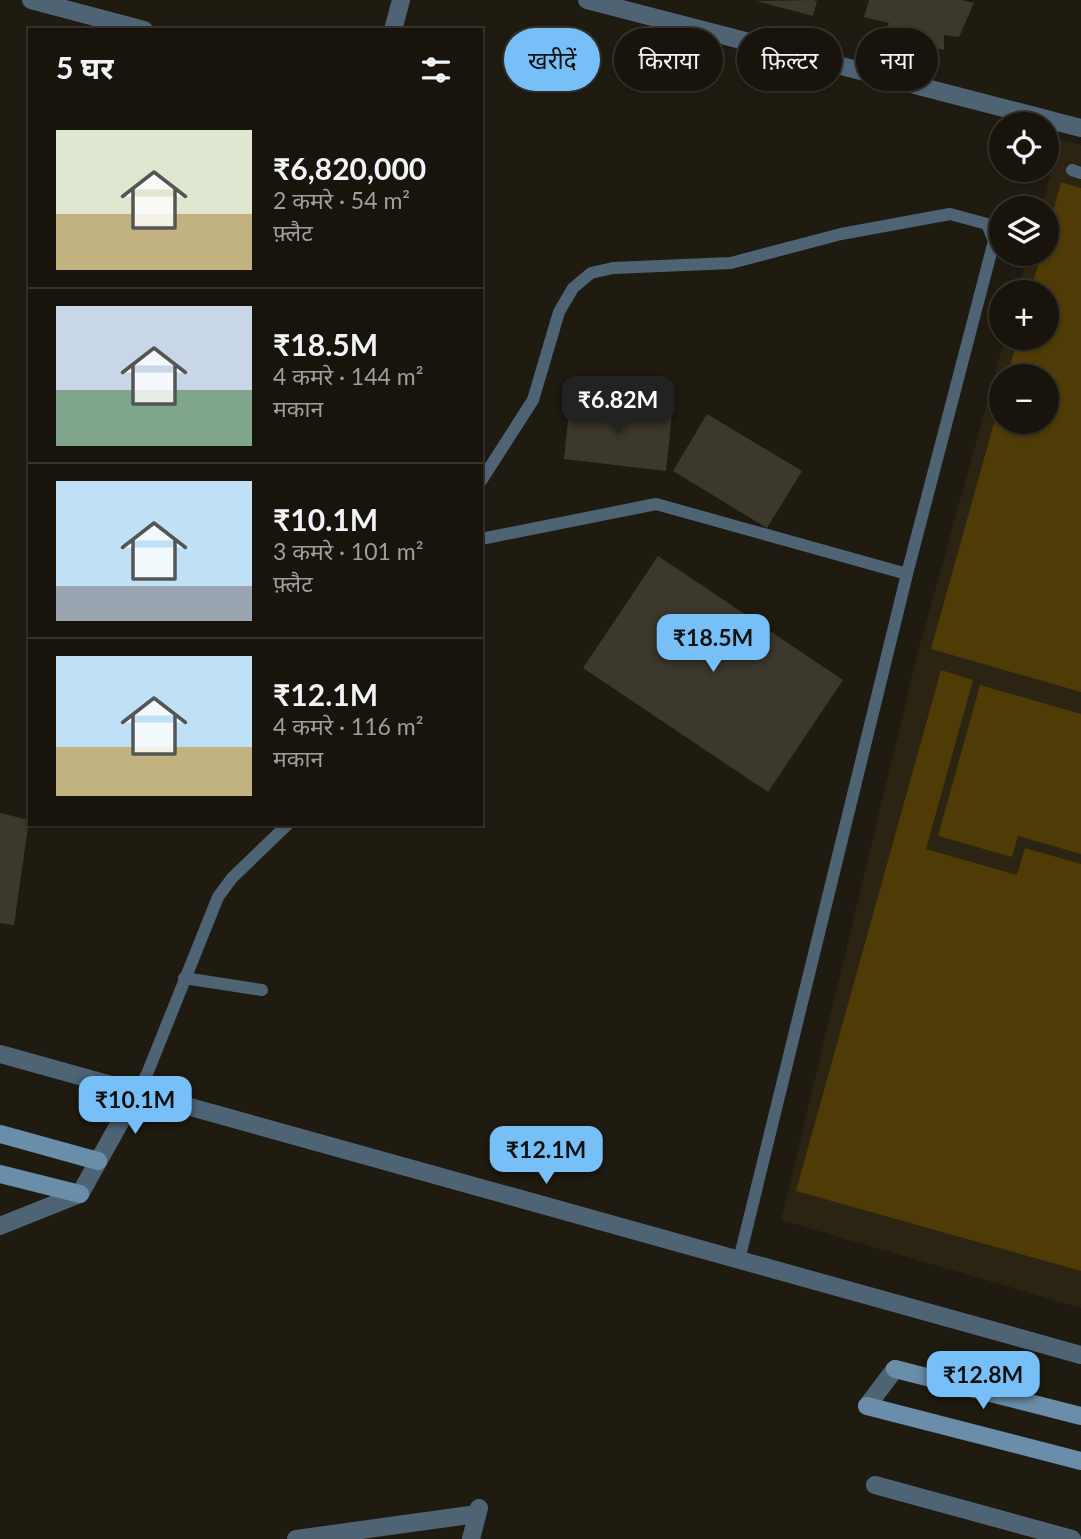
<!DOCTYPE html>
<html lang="hi">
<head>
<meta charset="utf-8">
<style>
  :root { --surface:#18140c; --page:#211d15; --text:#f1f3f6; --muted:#9f9e9d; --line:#36332d; --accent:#76c0f7 }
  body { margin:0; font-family:Lato,"Noto Sans Devanagari",sans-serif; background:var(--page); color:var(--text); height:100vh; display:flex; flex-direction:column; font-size:26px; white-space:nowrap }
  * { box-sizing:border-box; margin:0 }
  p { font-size:23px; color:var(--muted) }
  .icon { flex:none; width:38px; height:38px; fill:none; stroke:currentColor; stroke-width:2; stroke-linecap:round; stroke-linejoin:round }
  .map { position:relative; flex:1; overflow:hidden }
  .details { position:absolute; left:28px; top:28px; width:455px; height:798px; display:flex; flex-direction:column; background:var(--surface); border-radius:0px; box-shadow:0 2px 5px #0004,0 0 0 2px var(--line) }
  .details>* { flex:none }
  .guide { position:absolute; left:504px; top:28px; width:471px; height:63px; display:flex; gap:14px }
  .buttons { position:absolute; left:989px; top:112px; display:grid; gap:14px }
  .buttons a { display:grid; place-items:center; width:70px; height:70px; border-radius:50%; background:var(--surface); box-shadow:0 2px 5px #0004,0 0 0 2px var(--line); font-size:35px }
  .price { position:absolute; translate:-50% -60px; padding:0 16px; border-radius:14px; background:var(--accent); color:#111; font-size:23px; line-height:46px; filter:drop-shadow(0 2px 4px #0008) }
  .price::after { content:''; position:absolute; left:50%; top:42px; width:21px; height:16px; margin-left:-10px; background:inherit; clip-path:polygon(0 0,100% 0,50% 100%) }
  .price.selected { background:#222; color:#fff }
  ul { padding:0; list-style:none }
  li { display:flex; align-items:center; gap:21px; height:175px; padding:0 28px }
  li+li { border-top:2px solid var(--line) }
  li span { display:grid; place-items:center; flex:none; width:196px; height:140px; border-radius:0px; color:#555 }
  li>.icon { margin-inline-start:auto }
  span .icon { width:84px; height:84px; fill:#fffc; stroke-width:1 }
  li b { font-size:30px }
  h2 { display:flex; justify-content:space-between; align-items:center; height:84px; padding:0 28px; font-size:30px }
  .pill { padding:0 24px; border-radius:32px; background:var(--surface); box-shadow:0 2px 5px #0004,0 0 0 2px var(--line); font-size:24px; line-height:63px }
  .pill.selected { background:var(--accent); color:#111 }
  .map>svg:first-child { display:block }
  .built { fill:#2b2412; fill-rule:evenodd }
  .green { fill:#4e3b05 }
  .building { fill:#3d382c }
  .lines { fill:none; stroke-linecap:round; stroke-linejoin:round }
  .lane { stroke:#4e6475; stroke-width:12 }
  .street { stroke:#4e6475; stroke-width:18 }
  .secondary { stroke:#6a8eaa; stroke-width:18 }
</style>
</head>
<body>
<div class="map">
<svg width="1081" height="1539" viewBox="0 0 1081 1539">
  <rect width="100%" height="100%" fill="#201b10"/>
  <path class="built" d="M1060 139 1081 145V1308L781 1220 918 652 1005 338H1046V292H1018L1028 254H1046V208H1041ZM1001 376H1046V422H1001Z"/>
  <g class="green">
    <polygon points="1061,182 1081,188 1081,692 931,649 1001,398 1001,422 1046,422 1046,376 1007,376 1018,338 1046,338 1046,292 1030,292 1041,254 1046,254 1047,235"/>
    <polygon points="941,670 973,680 926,849 1017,875 1025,848 1081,864 1081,1271 796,1191"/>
    <polygon points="980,685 1081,714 1081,854 1018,836 1012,857 938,836"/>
  </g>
  <g class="building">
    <polygon points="812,0 817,1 813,16 756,1"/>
    <polygon points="869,0 961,0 974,3 959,37 944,35 944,50 885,36 889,23 864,17"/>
    <polygon points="570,401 672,413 666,471 564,459"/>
    <polygon points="707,414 802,471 767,528 673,471"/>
    <polygon points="658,556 843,680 768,792 583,668"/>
    <polygon points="0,813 29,820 14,925 0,923"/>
  </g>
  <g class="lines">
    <g class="lane">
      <polyline points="1072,170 1081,173"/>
      <polyline points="481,481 533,400 559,312 573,288 591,273 613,268 731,263 841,234 950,214 987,224 994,241 907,574 656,504 481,539"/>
      <polyline points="184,978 262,990"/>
      <polyline points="137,1092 147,1074 218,897 232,878 288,824"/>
      <polyline points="739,1260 907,574"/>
    </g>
    <g class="street">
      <polyline points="31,0 144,30"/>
      <polyline points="587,0 1081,128"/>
      <polyline points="393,30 401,0"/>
      <polyline points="0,1054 1081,1355"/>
      <polyline points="0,1226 80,1194 137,1092"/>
      <polyline points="867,1406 895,1369"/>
      <polyline points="875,1485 1072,1539"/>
      <polyline points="296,1539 477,1514"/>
      <polyline points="471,1539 479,1508"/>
    </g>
    <g class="secondary">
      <polyline points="0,1134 98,1161"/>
      <polyline points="0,1174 80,1194"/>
      <polyline points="895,1369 1081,1416"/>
      <polyline points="867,1406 1081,1461"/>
    </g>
  </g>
</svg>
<div class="buttons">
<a><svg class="icon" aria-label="locate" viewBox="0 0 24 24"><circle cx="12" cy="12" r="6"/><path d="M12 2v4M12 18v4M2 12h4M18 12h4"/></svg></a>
<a><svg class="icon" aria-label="layers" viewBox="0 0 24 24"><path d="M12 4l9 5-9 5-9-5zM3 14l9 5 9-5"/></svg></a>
<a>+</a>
<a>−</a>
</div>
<b class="price selected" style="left:618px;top:436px">₹6.82M</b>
<b class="price" style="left:713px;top:674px">₹18.5M</b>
<b class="price" style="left:135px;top:1136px">₹10.1M</b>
<b class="price" style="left:546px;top:1186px">₹12.1M</b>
<b class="price" style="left:983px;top:1411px">₹12.8M</b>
<div class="guide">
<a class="pill selected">खरीदें</a>
<a class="pill">किराया</a>
<a class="pill">फ़िल्टर</a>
<a class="pill">नया</a>
</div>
<section class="details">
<h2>5 घर<svg class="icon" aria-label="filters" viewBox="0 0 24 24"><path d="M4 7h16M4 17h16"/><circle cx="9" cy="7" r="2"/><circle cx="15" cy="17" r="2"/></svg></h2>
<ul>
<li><span style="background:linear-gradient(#dfe7d0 60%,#c2b280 0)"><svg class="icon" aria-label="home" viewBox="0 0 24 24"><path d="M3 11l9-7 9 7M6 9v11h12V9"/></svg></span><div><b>₹6,820,000</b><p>2 कमरे · 54 m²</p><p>फ़्लैट</p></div></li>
<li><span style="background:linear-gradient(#c9d6e8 60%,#7fa58c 0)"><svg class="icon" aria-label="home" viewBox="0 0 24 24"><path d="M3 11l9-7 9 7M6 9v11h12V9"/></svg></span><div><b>₹18.5M</b><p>4 कमरे · 144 m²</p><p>मकान</p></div></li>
<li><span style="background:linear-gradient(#bfe0f5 75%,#9aa5b1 0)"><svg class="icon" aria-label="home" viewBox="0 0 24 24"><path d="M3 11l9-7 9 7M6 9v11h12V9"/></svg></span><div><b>₹10.1M</b><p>3 कमरे · 101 m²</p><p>फ़्लैट</p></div></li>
<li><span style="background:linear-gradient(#bfe0f5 65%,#c2b280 0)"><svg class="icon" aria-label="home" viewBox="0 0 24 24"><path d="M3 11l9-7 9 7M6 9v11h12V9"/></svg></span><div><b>₹12.1M</b><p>4 कमरे · 116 m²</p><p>मकान</p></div></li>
</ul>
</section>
</div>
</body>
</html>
